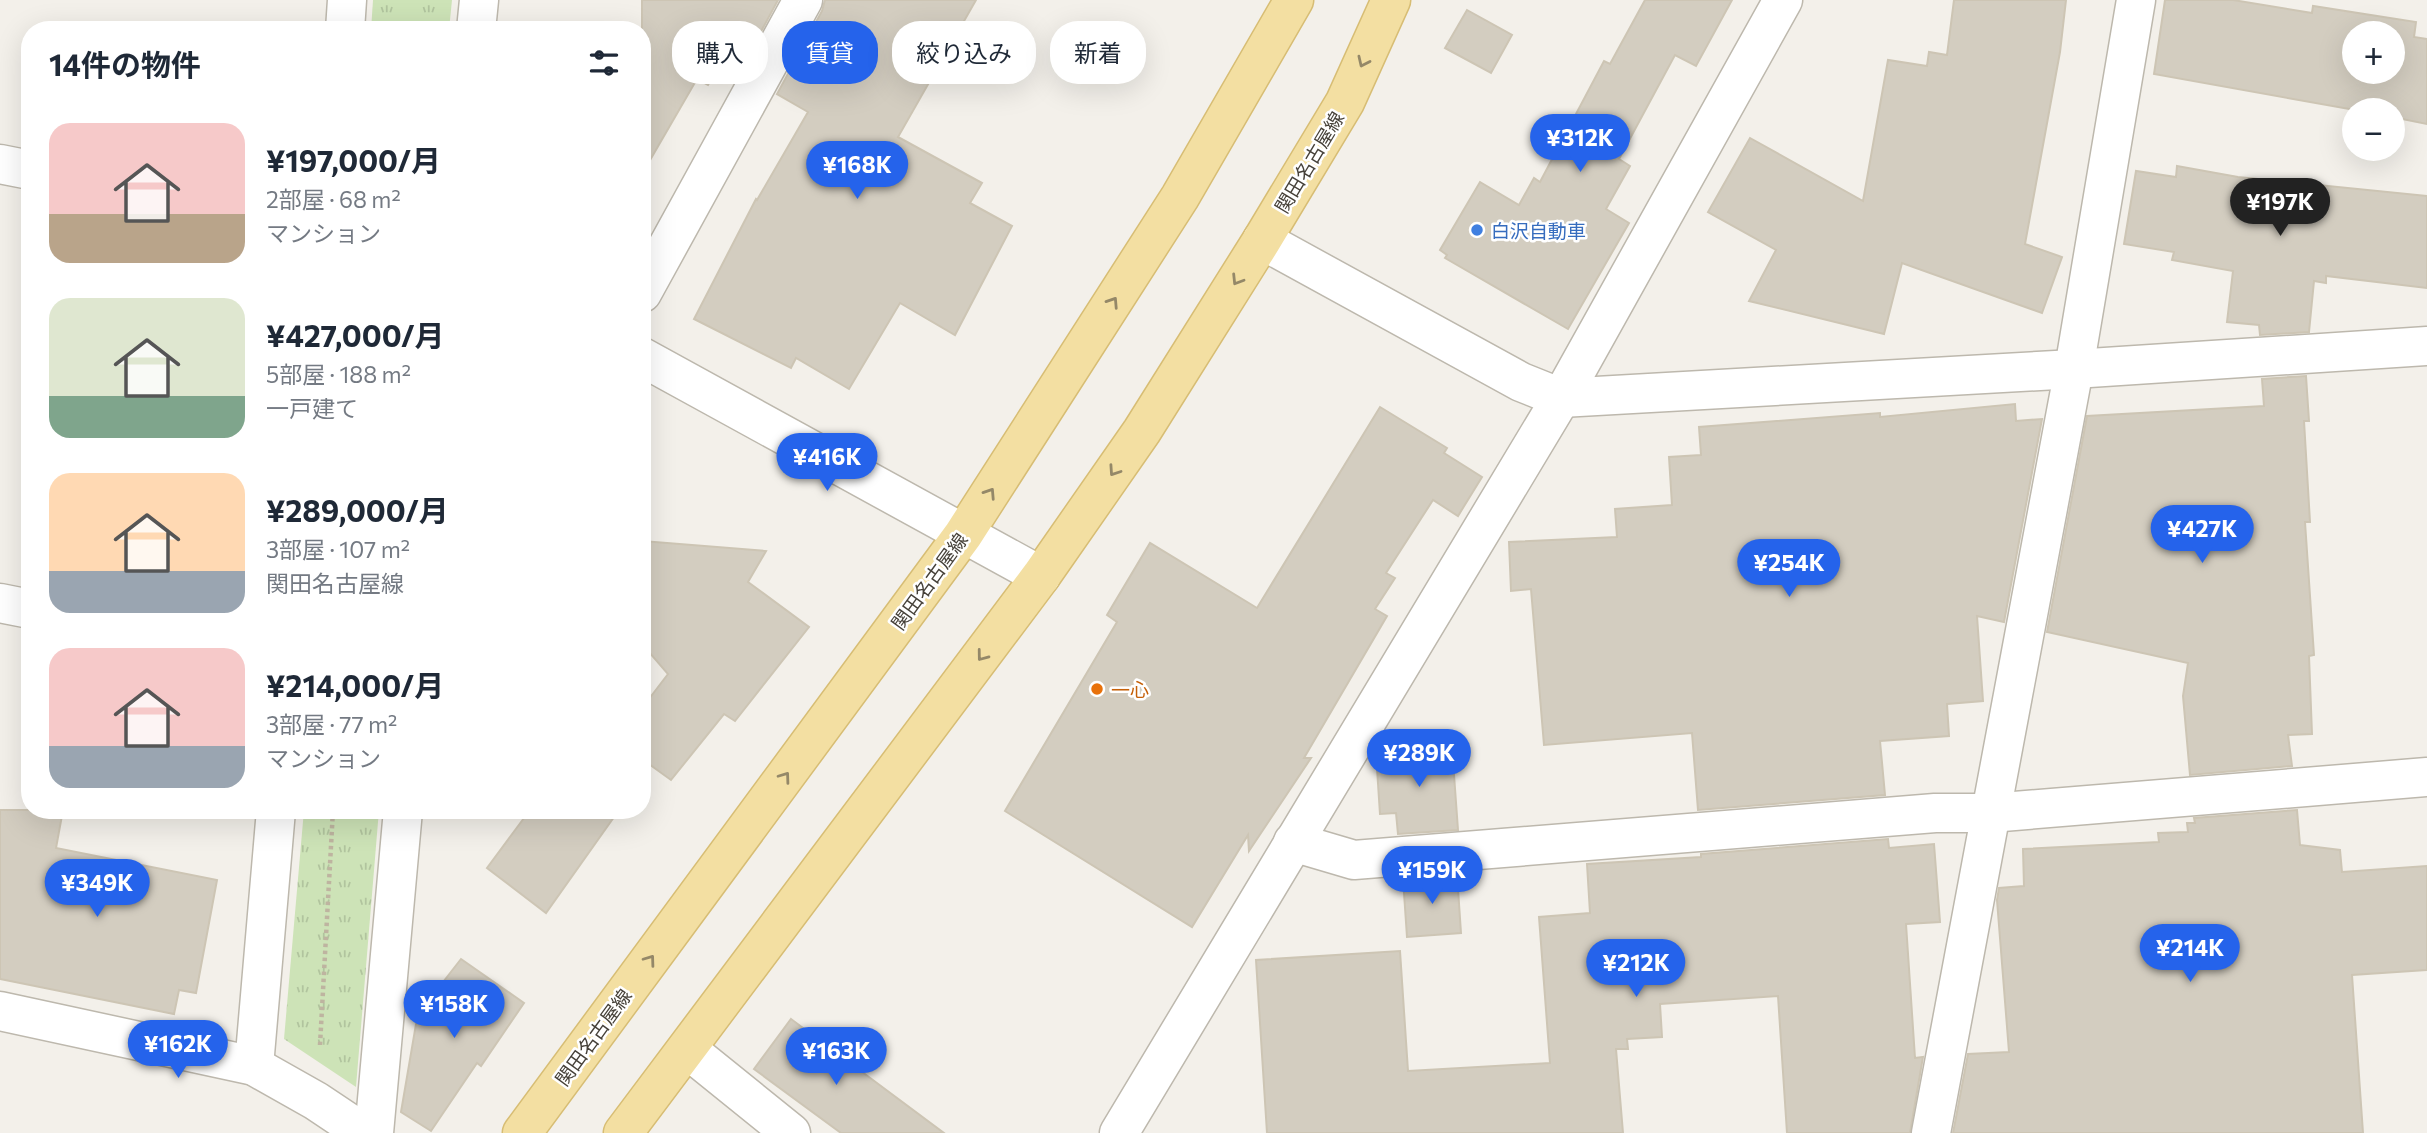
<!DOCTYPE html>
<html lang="ja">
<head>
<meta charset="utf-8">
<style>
  :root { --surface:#fff; --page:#f2f2f3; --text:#1f2937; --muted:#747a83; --accent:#2563eb }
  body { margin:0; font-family:Commissioner,"Noto Sans JP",sans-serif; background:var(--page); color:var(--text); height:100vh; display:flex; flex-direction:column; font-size:26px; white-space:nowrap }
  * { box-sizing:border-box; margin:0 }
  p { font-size:23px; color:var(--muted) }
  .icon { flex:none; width:38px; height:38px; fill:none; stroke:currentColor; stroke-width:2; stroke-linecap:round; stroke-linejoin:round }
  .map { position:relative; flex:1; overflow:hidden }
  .side { position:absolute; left:21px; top:21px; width:630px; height:798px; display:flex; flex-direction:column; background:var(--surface); border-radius:28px; box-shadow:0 7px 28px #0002 }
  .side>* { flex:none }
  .top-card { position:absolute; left:672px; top:21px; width:665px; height:63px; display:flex; gap:14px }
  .controls { position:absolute; left:2342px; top:21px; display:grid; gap:14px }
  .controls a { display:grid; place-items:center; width:63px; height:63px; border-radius:50%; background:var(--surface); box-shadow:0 7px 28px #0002; font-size:35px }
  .price { position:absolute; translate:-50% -60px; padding:0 16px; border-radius:24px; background:var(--accent); color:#fff; font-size:23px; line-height:46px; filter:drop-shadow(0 2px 4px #0008) }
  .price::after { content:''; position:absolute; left:50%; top:42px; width:21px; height:16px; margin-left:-10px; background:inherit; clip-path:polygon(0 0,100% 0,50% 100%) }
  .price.active { background:#222; color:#fff }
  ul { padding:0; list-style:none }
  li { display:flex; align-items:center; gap:21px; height:175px; padding:0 28px }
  li span { display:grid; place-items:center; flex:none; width:196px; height:140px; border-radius:21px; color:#555 }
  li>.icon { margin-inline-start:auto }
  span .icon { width:84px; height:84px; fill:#fffc; stroke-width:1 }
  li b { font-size:30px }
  h2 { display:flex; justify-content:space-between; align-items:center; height:84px; padding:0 28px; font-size:30px }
  .chip { padding:0 24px; border-radius:28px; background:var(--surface); box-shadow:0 7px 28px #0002; font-size:24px; line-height:63px }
  .chip.active { background:var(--accent); color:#fff }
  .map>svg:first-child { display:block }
  .park { fill:url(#park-tufts) }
  .building { fill:#d3cdc0; stroke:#cdc5b4; stroke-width:2; fill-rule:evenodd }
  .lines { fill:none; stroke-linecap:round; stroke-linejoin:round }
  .minor-casing { stroke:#bdb8ad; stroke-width:41 }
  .major-casing { stroke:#d7bd74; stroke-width:41 }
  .path { stroke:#beb4a0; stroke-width:4.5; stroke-dasharray:3.5 3.5; stroke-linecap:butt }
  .minor { stroke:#fff; stroke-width:38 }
  .major { stroke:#f3dfa2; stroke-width:38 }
  .oneway { stroke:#948868 }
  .shop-dot { fill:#3f7fe0; stroke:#fff; stroke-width:2.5 }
  .food-dot { fill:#e8710a; stroke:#fff; stroke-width:2.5 }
  .labels { text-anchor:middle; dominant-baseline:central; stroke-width:5; stroke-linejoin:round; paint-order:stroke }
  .street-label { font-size:19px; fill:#464139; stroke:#fff }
  .shop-label { font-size:19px; fill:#366cbe; stroke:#fff; text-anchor:start }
  .food-label { font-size:19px; fill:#c56008; stroke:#fff; text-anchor:start }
</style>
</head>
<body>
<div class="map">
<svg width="2427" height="1133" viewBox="0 0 2427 1133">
  <defs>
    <pattern id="park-tufts" width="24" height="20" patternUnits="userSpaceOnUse" patternTransform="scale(1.75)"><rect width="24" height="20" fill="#cde3b7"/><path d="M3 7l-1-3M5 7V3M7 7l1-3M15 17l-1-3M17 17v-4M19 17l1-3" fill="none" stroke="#b1c49e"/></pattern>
  </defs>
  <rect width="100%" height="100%" fill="#f3f0ea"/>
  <g class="park">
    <polygon points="373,0 452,0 449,30 371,30"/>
    <polygon points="304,810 379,810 356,1087 284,1039"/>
  </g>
  <g class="building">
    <polygon points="642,0 778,0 739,72 721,62 708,85 697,79 642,174"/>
    <polygon points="825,0 976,0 898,137 982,183 970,203 1012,226 955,335 900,303 849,389 796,358 791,368 694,319 756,199 757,200 808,112 777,94 822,11"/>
    <polygon points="1645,0 1732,0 1696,66 1675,55 1619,159 1630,166 1606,209 1629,223 1568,329 1445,258 1447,255 1440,250 1480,182 1519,205 1534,178 1540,182 1604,61 1610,64"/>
    <polygon points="1954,0 2066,0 2060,52 2025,244 2062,257 2042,313 1902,263 1884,334 1749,301 1776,250 1708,212 1750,138 1863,201 1888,60 1927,66 1929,52 1947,55"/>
    <path d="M2165 0H2233L2312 13 2313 6 2416 22 2414 37 2427 39V124L2392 117V110H2355L2154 74ZM2354 33H2392V72H2354Z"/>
    <polygon points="1467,10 1512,35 1491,73 1445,48"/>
    <polygon points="2177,166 2238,177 2427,196 2427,288 2326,276 2326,283 2314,281 2309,332 2260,335 2259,325 2227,322 2233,271 2172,260 2174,252 2124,244 2136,171 2176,177"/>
    <polygon points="2306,376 2309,421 2304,421 2310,522 2305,522 2314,655 2309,656 2312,734 2288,735 2292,766 2190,775 2183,696 2188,663 2047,632 2087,416 2264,406 2262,379"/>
    <polygon points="2015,404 2016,421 2042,419 2004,622 1977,616 1983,701 1947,704 1949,736 1880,741 1885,795 1698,810 1692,733 1544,745 1531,589 1511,591 1509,542 1617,537 1615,509 1672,505 1669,457 1701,455 1699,427 1880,413 1880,417"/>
    <polygon points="1380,407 1447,448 1444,453 1482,477 1458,516 1433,500 1386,573 1395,578 1375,609 1387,616 1304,758 1311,758 1249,851 1248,835 1192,927 1005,811 1117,622 1107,615 1150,543 1257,608"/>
    <polygon points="642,541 766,551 748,582 809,627 735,721 724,714 671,780 642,759 642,708 668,674 642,644"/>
    <polygon points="1452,747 1458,830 1398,834 1396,813 1380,814 1376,753"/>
    <polygon points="0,810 63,810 56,848 217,880 196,993 179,990 174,1014 0,979"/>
    <polygon points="530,810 619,810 546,913 487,868"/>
    <polygon points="2297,810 2300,845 2340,850 2342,872 2427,866 2427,970 2352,975 2363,1133 1953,1133 1968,1054 2009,1052 1997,900 1999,888 2024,886 2023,849 2159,842 2158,833 2188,832 2187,823 2195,823 2194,818"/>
    <polygon points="1888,839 1889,848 1934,844 1940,922 1906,924 1915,1058 1923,1057 1910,1133 1787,1133 1778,996 1660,1004 1662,1037 1627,1039 1628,1049 1616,1049 1623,1133 1267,1133 1256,960 1400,951 1408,1071 1550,1063 1539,917 1590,913 1587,864 1701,857 1701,854"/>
    <polygon points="1457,874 1461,933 1407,937 1403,878"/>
    <polygon points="461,959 524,1003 481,1066 477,1063 431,1131 401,1112 416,1024 440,986"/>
    <polygon points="791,1019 944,1133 841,1133 754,1069"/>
  </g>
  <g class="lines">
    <defs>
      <g id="minor">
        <polyline points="345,30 347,0"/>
        <polyline points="476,30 479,0"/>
        <polyline points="0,164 30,170"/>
        <polyline points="1262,240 1521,382 1561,398 2074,369 2427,346"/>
        <polyline points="642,293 803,0"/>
        <polyline points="642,357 1041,576"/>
        <polyline points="0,603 30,609"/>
        <polyline points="1293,842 1354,860 1935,813 1990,813 2427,777"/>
        <polyline points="0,1011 254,1066 316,1101 364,1133"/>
        <polyline points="687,1049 791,1133"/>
        <polyline points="254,1066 276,810"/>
        <polyline points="374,1133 403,810"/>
        <polyline points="1119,1133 1561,398 1783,0"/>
        <polyline points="1931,1133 2074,369 2136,0"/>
      </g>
      <g id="major">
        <polyline points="522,1133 963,535 1180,197 1294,0"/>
        <polyline points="623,1133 1041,576 1142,431 1262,240 1345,102 1391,0"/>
      </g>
    </defs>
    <use href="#minor" class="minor-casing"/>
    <use href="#major" class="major-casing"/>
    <polyline class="path" points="320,1045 333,810"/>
    <use href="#minor" class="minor"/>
    <use href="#major" class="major"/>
  </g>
  <defs><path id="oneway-chevron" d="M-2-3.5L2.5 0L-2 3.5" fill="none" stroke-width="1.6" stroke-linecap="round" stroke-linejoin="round" transform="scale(1.75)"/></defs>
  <g class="oneway">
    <use href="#oneway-chevron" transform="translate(1363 62) rotate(115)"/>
    <use href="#oneway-chevron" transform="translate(1237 280) rotate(122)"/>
    <use href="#oneway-chevron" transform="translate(1113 302) rotate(-57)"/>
    <use href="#oneway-chevron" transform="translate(1114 471) rotate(124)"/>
    <use href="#oneway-chevron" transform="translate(990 493) rotate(-57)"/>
    <use href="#oneway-chevron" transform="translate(982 656) rotate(127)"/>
    <use href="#oneway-chevron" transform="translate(785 777) rotate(-54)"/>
    <use href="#oneway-chevron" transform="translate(650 960) rotate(-54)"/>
  </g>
  <circle class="shop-dot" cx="1477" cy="230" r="7"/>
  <circle class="food-dot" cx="1097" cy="689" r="7"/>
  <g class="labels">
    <g class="street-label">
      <text transform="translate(1309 162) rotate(-59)">関田名古屋線</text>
      <text transform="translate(929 581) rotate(-54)">関田名古屋線</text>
      <text transform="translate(593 1037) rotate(-54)">関田名古屋線</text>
    </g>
    <g class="shop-label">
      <text x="1491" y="230">白沢自動車</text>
    </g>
    <g class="food-label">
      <text x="1111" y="689">一心</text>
    </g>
  </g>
</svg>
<div class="controls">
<a>+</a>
<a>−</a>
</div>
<b class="price" style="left:1580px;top:174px">¥312K</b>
<b class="price" style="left:857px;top:201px">¥168K</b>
<b class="price active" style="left:2280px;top:238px">¥197K</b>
<b class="price" style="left:827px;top:493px">¥416K</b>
<b class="price" style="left:2202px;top:565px">¥427K</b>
<b class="price" style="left:1789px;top:599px">¥254K</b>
<b class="price" style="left:1419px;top:789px">¥289K</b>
<b class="price" style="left:1432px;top:906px">¥159K</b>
<b class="price" style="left:97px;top:919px">¥349K</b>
<b class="price" style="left:2190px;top:984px">¥214K</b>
<b class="price" style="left:1636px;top:999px">¥212K</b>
<b class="price" style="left:454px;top:1040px">¥158K</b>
<b class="price" style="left:178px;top:1080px">¥162K</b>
<b class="price" style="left:836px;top:1087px">¥163K</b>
<div class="top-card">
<a class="chip">購入</a>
<a class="chip active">賃貸</a>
<a class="chip">絞り込み</a>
<a class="chip">新着</a>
</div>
<section class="side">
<h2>14件の物件<svg class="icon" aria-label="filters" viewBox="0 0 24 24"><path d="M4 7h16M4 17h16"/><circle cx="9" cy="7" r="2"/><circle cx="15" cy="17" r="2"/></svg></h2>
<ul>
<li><span style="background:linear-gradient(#f6c9c9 65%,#b9a48a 0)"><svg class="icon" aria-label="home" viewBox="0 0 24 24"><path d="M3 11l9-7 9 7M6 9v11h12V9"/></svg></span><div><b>¥197,000/月</b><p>2部屋 · 68 m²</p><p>マンション</p></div></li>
<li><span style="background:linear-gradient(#dfe7d0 70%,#7fa58c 0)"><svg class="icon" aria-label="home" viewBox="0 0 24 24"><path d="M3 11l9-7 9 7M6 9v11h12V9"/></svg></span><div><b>¥427,000/月</b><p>5部屋 · 188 m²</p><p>一戸建て</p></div></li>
<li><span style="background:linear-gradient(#ffd9b3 70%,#9aa5b1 0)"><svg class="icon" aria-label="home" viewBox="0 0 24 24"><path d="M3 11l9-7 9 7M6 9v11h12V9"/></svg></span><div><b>¥289,000/月</b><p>3部屋 · 107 m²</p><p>関田名古屋線</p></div></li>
<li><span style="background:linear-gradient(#f6c9c9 70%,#9aa5b1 0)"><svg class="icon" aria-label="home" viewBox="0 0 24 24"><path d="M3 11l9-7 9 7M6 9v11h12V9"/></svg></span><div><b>¥214,000/月</b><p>3部屋 · 77 m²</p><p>マンション</p></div></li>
</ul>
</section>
</div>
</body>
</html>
